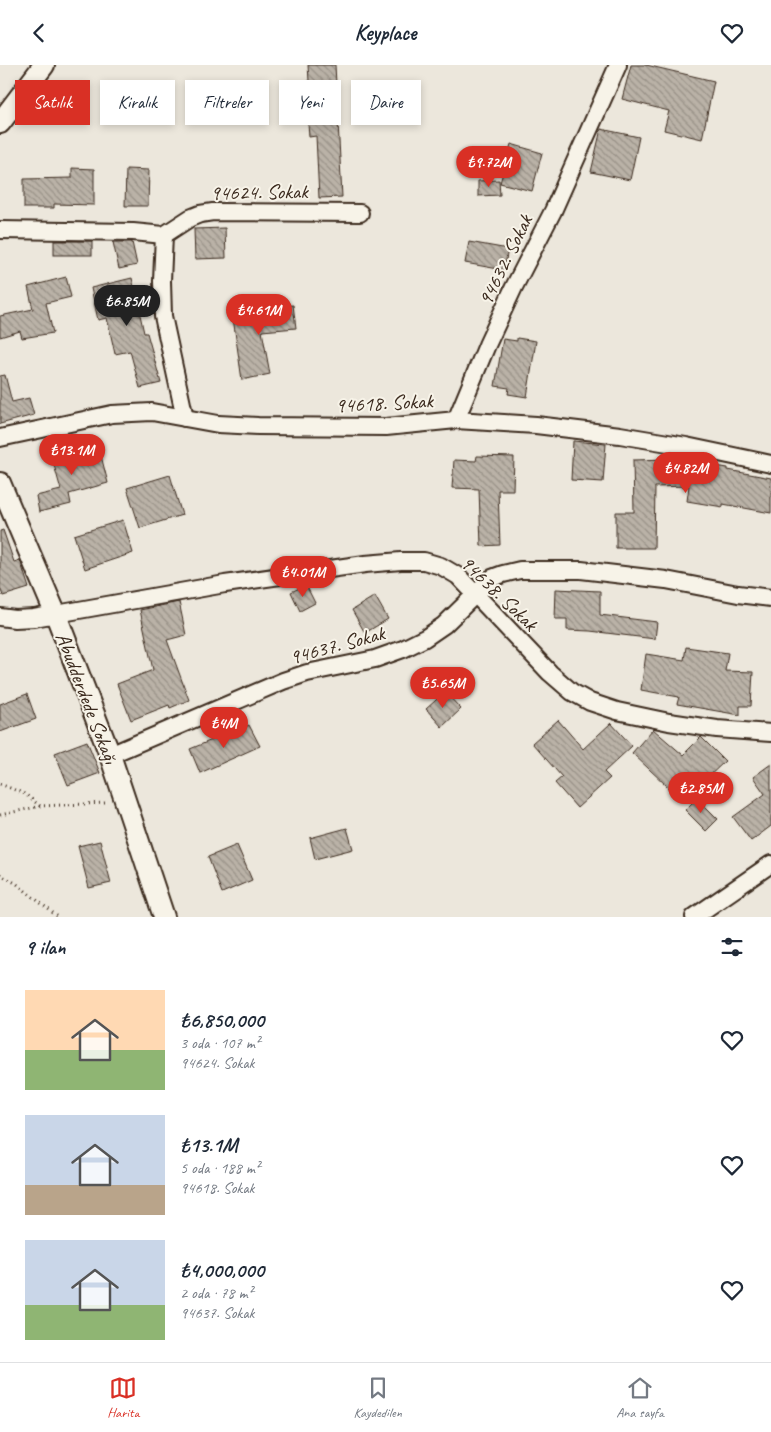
<!DOCTYPE html>
<html lang="tr">
<head>
<meta charset="utf-8">
<style>
  :root { --surface:#fff; --page:#f2f2f3; --text:#1f2937; --muted:#747a83; --line:#e0e1e3; --accent:#d93025 }
  body { margin:0; font-family:Caveat,sans-serif; background:var(--page); color:var(--text); height:100vh; display:flex; flex-direction:column; font-size:19px; white-space:nowrap }
  * { box-sizing:border-box; margin:0 }
  p { font-size:16px; color:var(--muted) }
  .icon { flex:none; width:28px; height:28px; fill:none; stroke:currentColor; stroke-width:2; stroke-linecap:round; stroke-linejoin:round }
  .map { position:relative; height:852px; overflow:hidden }
  .side { display:flex; flex-direction:column; background:var(--surface); flex:1 }
  .side>* { flex:none }
  .hud { position:absolute; left:15px; top:15px; width:500px; height:45px; display:flex; gap:10px }
  .price { position:absolute; translate:-50% -42px; padding:0 11px; border-radius:18px; background:var(--accent); color:#fff; font-size:16px; line-height:32px; filter:drop-shadow(0 1px 2px #0008) }
  .price::after { content:''; position:absolute; left:50%; top:30px; width:15px; height:11px; margin-left:-8px; background:inherit; clip-path:polygon(0 0,100% 0,50% 100%) }
  .price.current { background:#222; color:#fff }
  ul { padding:0; list-style:none }
  li { display:flex; align-items:center; gap:15px; height:125px; padding:0 25px }
  li span { display:grid; place-items:center; flex:none; width:140px; height:100px; border-radius:0px; color:#555 }
  li>.icon { margin-inline-start:auto }
  span .icon { width:60px; height:60px; fill:#fffc; stroke-width:1 }
  li b { font-size:21px }
  h2 { display:flex; justify-content:space-between; align-items:center; height:60px; padding:0 25px; font-size:21px }
  .tag { padding:0 18px; border-radius:0px; background:var(--surface); box-shadow:0 2px 8px #0003; font-size:18px; line-height:45px }
  .tag.current { background:var(--accent); color:#fff }
  header { display:flex; justify-content:space-between; align-items:center; height:65px; padding:0 25px; background:var(--surface); font-size:22px; font-weight:800 }
  .tab-bar { display:flex; justify-content:space-around; align-items:center; height:70px; border-top:1px solid var(--line); background:var(--surface); font-size:14px; color:var(--muted) }
  .tab-bar a { display:grid; justify-items:center; gap:2px }
  .tab-bar .current { color:var(--accent) }
  .map>svg:first-child { display:block }
  .building { fill:url(#building-back-hatch); stroke:#3b2a1e }
  .lines { fill:none; stroke-linecap:round; stroke-linejoin:round }
  .minor-casing { stroke:#3b2a1e; stroke-width:20 }
  .tertiary-casing { stroke:#3b2a1e; stroke-width:24 }
  .path { stroke:#3b2a1e; stroke-width:3; stroke-dasharray:1 4; stroke-linecap:butt }
  .minor { stroke:#f7f3e8; stroke-width:16 }
  .tertiary { stroke:#f7f3e8; stroke-width:20 }
  .labels { text-anchor:middle; dominant-baseline:central; stroke-width:4; stroke-linejoin:round; paint-order:stroke }
  .street-label { font-size:21px; fill:#3b2a1e; stroke:#f7f3e8 }
</style>
</head>
<body>
<header><svg class="icon" aria-label="back" viewBox="0 0 24 24"><path d="M15 5l-7 7 7 7"/></svg>Keyplace<svg class="icon" aria-label="heart" viewBox="0 0 24 24"><path d="M12 20l-8-8c-3-5 5-10 8-4 3-6 11-1 8 4z"/></svg></header>
<div class="map">
<svg width="771" height="852" viewBox="0 0 771 852">
  <defs>
    <pattern id="building-back-hatch" width="6" height="6" patternUnits="userSpaceOnUse" patternTransform="scale(1.25)"><rect width="6" height="6" fill="#bab2a7"/><path d="M-1 5l2 2M0 0l6 6M5-1l2 2" fill="none" stroke="#989187"/></pattern>
  </defs>
  <rect width="100%" height="100%" fill="#ece7dc"/>
  <filter id="ink" filterUnits="userSpaceOnUse"><feTurbulence type="fractalNoise" baseFrequency=".02" numOctaves="2"/><feDisplacementMap in="SourceGraphic" scale="10" xChannelSelector="R" yChannelSelector="G"/><feConvolveMatrix kernelMatrix="1 2 1 2 8 2 1 2 1" color-interpolation-filters="sRGB"/></filter>
  <g filter="url(#ink)">
    <g class="building">
      <polygon points="308,0 335,0 342,132 319,133 316,71 309,72 306,33 310,32"/>
      <polygon points="631,0 646,0 714,16 702,74 664,65 669,46 622,34"/>
      <polygon points="150,23 169,23 169,42 149,42"/>
      <polygon points="601,64 639,72 630,115 591,107"/>
      <polygon points="511,79 542,88 532,126 500,118"/>
      <polygon points="72,103 94,104 94,140 54,139 54,143 24,143 24,114 72,113"/>
      <polygon points="126,104 149,105 148,141 125,141"/>
      <polygon points="499,115 500,130 478,131 478,116"/>
      <polygon points="225,163 226,193 195,194 194,164"/>
      <rect x="54" y="176" width="38" height="14"/>
      <polygon points="113,177 132,177 137,200 119,204"/>
      <polygon points="469,177 508,184 504,205 465,198"/>
      <polygon points="66,212 71,232 46,238 53,268 22,273 20,266 0,272 0,251 33,244 28,222"/>
      <polygon points="132,213 144,268 147,268 161,318 140,323 130,286 115,289 107,253 98,255 91,223"/>
      <polygon points="293,240 296,263 262,266 270,309 242,315 232,246"/>
      <polygon points="517,273 536,276 527,332 508,329 509,323 495,321 503,274 517,276"/>
      <polygon points="5,310 12,337 29,333 34,350 0,359 0,311"/>
      <polygon points="68,376 73,395 100,387 108,418 69,429 71,439 39,447 36,431 61,425 49,382"/>
      <polygon points="573,376 606,379 603,417 571,415"/>
      <polygon points="477,391 514,392 513,425 498,425 500,480 481,481 479,424 452,423 454,395 476,396"/>
      <polygon points="671,394 728,403 728,405 771,413 771,448 723,439 723,442 687,436 689,421 655,422 654,483 616,483 616,447 634,447 633,395"/>
      <polygon points="170,410 182,450 140,463 127,423"/>
      <polygon points="123,455 133,488 85,504 74,470"/>
      <polygon points="3,465 14,497 20,495 29,523 3,531 0,523 0,466"/>
      <polygon points="306,520 315,538 300,546 291,527"/>
      <polygon points="556,524 600,526 600,550 657,557 655,574 590,566 567,565 567,554 555,554"/>
      <polygon points="375,531 388,554 365,568 352,545"/>
      <polygon points="179,537 186,570 167,575 189,635 170,643 169,640 131,655 117,619 153,605 140,545"/>
      <polygon points="686,582 728,588 725,606 753,607 751,641 740,641 740,650 677,639 679,632 641,625 646,589 684,595"/>
      <polygon points="445,627 461,644 442,662 426,644"/>
      <polygon points="27,629 36,654 0,667 0,639"/>
      <polygon points="558,655 583,684 611,658 632,681 604,707 610,713 577,743 555,718 562,712 532,678"/>
      <polygon points="249,660 260,681 200,708 190,684"/>
      <polygon points="653,664 683,690 701,672 725,696 683,736 632,688"/>
      <polygon points="87,676 100,708 68,720 55,688"/>
      <polygon points="771,699 771,761 751,776 733,752 765,729 753,712"/>
      <polygon points="697,733 718,754 706,766 685,745"/>
      <polygon points="347,763 353,784 315,794 310,773"/>
      <polygon points="100,776 111,818 89,823 78,781"/>
      <polygon points="237,780 252,815 222,828 208,792"/>
    </g>
    <g class="lines">
      <defs>
        <g id="minor">
          <polyline points="0,165 133,167 164,170 190,153 200,149 213,147 360,148"/>
          <polyline points="164,170 162,216 163,251 185,353"/>
          <polyline points="456,355 487,280 514,222 553,146 618,0"/>
          <polyline points="0,373 112,349 152,347 218,359 258,361 386,362 456,355 536,360 620,370 686,381 771,399"/>
          <polyline points="0,552 15,554 34,553 225,519 365,499 401,496 424,496 441,501 458,511 550,608 572,627 590,637 617,646 669,657 717,664 771,668"/>
          <polyline points="110,690 283,616 307,608 375,594 403,584 425,573 444,560 492,513 503,509 520,505 581,505 666,515 738,529 771,533"/>
          <polyline points="694,852 771,799"/>
        </g>
        <g id="tertiary">
          <polyline points="0,58 44,0"/>
          <polyline points="0,418 56,550 110,690 164,852"/>
        </g>
      </defs>
      <use href="#minor" class="minor-casing"/>
      <use href="#tertiary" class="tertiary-casing"/>
      <g class="path">
        <polyline points="0,719 25,729 40,741"/>
        <polyline points="0,750 41,741 106,738"/>
        <polyline points="0,809 17,819 58,852"/>
      </g>
      <use href="#minor" class="minor"/>
      <use href="#tertiary" class="tertiary"/>
    </g>
  </g>
  <g class="labels">
    <g class="street-label">
      <text transform="translate(259 127) rotate(-1)">94624. Sokak</text>
      <text transform="translate(505 195) rotate(-64)">94632. Sokak</text>
      <text transform="translate(384 338) rotate(-3)">94618. Sokak</text>
      <text transform="translate(499 528) rotate(44)">94638. Sokak</text>
      <text transform="translate(337 580) rotate(-15)">94637. Sokak</text>
      <text transform="translate(87 633) rotate(69)">Abudderdede Sokağı</text>
    </g>
  </g>
</svg>
<b class="price" style="left:489px;top:123px">₺9.72M</b>
<b class="price current" style="left:127px;top:262px">₺6.85M</b>
<b class="price" style="left:259px;top:271px">₺4.61M</b>
<b class="price" style="left:72px;top:411px">₺13.1M</b>
<b class="price" style="left:686px;top:429px">₺4.82M</b>
<b class="price" style="left:303px;top:533px">₺4.01M</b>
<b class="price" style="left:443px;top:644px">₺5.65M</b>
<b class="price" style="left:224px;top:684px">₺4M</b>
<b class="price" style="left:701px;top:749px">₺2.85M</b>
<div class="hud">
<a class="tag current">Satılık</a>
<a class="tag">Kiralık</a>
<a class="tag">Filtreler</a>
<a class="tag">Yeni</a>
<a class="tag">Daire</a>
</div>
</div>
<section class="side">
<h2>9 ilan<svg class="icon" aria-label="filters" viewBox="0 0 24 24"><path d="M4 7h16M4 17h16"/><circle cx="9" cy="7" r="2"/><circle cx="15" cy="17" r="2"/></svg></h2>
<ul>
<li><span style="background:linear-gradient(#ffd9b3 60%,#8fb573 0)"><svg class="icon" aria-label="home" viewBox="0 0 24 24"><path d="M3 11l9-7 9 7M6 9v11h12V9"/></svg></span><div><b>₺6,850,000</b><p>3 oda · 107 m²</p><p>94624. Sokak</p></div><svg class="icon" aria-label="heart" viewBox="0 0 24 24"><path d="M12 20l-8-8c-3-5 5-10 8-4 3-6 11-1 8 4z"/></svg></li>
<li><span style="background:linear-gradient(#c9d6e8 70%,#b9a48a 0)"><svg class="icon" aria-label="home" viewBox="0 0 24 24"><path d="M3 11l9-7 9 7M6 9v11h12V9"/></svg></span><div><b>₺13.1M</b><p>5 oda · 188 m²</p><p>94618. Sokak</p></div><svg class="icon" aria-label="heart" viewBox="0 0 24 24"><path d="M12 20l-8-8c-3-5 5-10 8-4 3-6 11-1 8 4z"/></svg></li>
<li><span style="background:linear-gradient(#c9d6e8 65%,#8fb573 0)"><svg class="icon" aria-label="home" viewBox="0 0 24 24"><path d="M3 11l9-7 9 7M6 9v11h12V9"/></svg></span><div><b>₺4,000,000</b><p>2 oda · 78 m²</p><p>94637. Sokak</p></div><svg class="icon" aria-label="heart" viewBox="0 0 24 24"><path d="M12 20l-8-8c-3-5 5-10 8-4 3-6 11-1 8 4z"/></svg></li>
</ul>
</section>
<nav class="tab-bar">
<a class="current"><svg class="icon" aria-label="map" viewBox="0 0 24 24"><path d="M3 6l6-2 6 2 6-2v14l-6 2-6-2-6 2zM9 4v14M15 6v14"/></svg>Harita</a>
<a><svg class="icon" aria-label="saved" viewBox="0 0 24 24"><path d="M7 4h10v16l-5-4-5 4z"/></svg>Kaydedilen</a>
<a><svg class="icon" aria-label="home" viewBox="0 0 24 24"><path d="M3 11l9-7 9 7M6 9v11h12V9"/></svg>Ana sayfa</a>
</nav>
</body>
</html>
